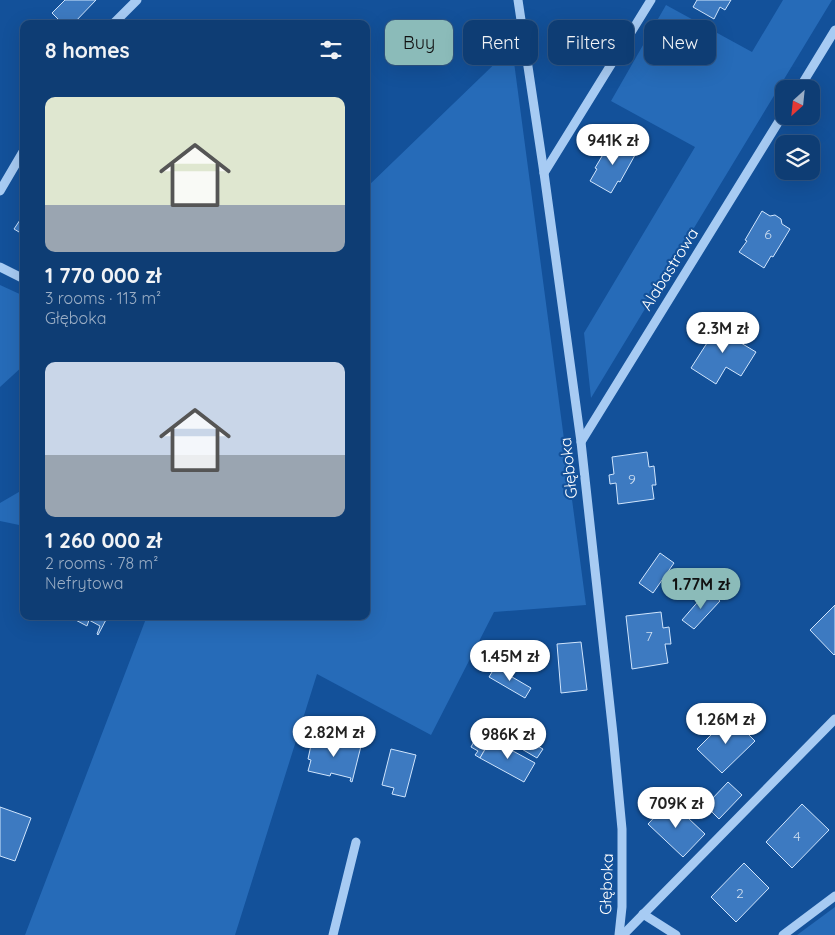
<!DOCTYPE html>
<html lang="en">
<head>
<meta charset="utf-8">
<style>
  :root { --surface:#0e3d74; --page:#174479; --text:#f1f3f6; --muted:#9baec5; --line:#2e5686; --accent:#8bbbb9 }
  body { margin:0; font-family:Quicksand,sans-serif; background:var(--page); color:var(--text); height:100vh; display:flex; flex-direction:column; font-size:19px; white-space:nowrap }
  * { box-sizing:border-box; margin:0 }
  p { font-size:16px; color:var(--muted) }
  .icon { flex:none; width:28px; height:28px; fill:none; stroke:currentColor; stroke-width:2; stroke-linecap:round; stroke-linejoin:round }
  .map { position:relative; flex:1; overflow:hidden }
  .sheet { position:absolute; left:20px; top:20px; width:350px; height:600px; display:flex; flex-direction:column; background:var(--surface); border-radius:10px; box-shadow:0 5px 20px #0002,0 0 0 1px var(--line) }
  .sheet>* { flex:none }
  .banner { position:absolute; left:385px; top:20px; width:375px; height:45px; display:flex; gap:10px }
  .needle { width:32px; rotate:207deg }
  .fabs { position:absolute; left:775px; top:80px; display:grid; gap:10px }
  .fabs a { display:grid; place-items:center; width:45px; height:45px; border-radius:10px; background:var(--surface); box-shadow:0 5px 20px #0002,0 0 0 1px var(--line); font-size:25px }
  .price { position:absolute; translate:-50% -42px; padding:0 11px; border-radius:18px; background:#fff; color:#222; font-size:16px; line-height:32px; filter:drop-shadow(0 1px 2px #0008) }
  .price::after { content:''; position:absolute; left:50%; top:30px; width:15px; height:11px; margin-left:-8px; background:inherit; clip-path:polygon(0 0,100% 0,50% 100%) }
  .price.selected { background:var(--accent); color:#111 }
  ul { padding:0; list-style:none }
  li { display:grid; align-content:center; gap:10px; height:265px; padding:0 25px }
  li span { display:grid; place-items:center; height:155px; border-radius:10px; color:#555 }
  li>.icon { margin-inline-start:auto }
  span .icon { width:90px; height:90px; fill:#fffc; stroke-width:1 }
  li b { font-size:21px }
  h2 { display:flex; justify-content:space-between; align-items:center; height:60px; padding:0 25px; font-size:21px }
  .chip { padding:0 18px; border-radius:10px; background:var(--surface); box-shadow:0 5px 20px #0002,0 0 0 1px var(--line); font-size:18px; line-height:45px }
  .chip.selected { background:var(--accent); color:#111 }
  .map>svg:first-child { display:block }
  .green { fill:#266bb8 }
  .building { fill:#3d7ac1; stroke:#d0e5fd }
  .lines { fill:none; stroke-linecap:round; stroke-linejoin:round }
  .minor { stroke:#a7cbf3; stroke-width:9 }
  .labels { text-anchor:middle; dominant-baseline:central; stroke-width:4.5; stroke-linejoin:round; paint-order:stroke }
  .number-label { font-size:14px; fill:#cedef0 }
  .street-label { font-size:16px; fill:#fff; stroke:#13519a }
</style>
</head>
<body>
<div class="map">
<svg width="835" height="935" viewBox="0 0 835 935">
  <rect width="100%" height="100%" fill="#13519a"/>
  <g class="green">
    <polygon points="783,0 832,0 591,398 584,333 695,147 611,101 666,5 752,52"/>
    <polygon points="512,47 586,605 494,612 431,735 317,674 235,935 25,935 147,616 366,616 366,188"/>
    <polygon points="0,285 24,296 24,365 0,387"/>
    <polygon points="24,489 24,526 0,521 0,503"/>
    <polygon points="835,907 835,935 797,935"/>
  </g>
  <g class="building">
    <polygon points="65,0 96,0 73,24 63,24 52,13"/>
    <polygon points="697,0 731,0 725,10 720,7 714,19 693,7"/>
    <polygon points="611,141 621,147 626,145 631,148 632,154 635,155 620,182 618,181 611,193 590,181 597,169 595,168"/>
    <polygon points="762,211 770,216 775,215 781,219 782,224 790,229 773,257 771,256 764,268 739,252 747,241 745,240"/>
    <polygon points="24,214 24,235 14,229"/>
    <polygon points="720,322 744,337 741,343 756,352 741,376 726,367 716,384 691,368 707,343 704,341 710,331 714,333"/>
    <polygon points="647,452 649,467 654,466 656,485 652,485 654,499 618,504 616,483 610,484 609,475 614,474 612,457"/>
    <polygon points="660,553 674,563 653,593 639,583"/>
    <polygon points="708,590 720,601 694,629 682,620"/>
    <polygon points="835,605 835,654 834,655 810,630"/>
    <polygon points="661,612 663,628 669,627 671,644 665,644 668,663 632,669 626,616"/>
    <polygon points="68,616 108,616 98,635 97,634 100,626 89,620 87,626"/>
    <polygon points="581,642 587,690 561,693 557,644"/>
    <polygon points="495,667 531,688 525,698 489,677"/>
    <polygon points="730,716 755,741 722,773 697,749"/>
    <polygon points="479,732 491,739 480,758 475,755 478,751 471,747"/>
    <polygon points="317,736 361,746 352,782 350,781 351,778 331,773 330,776 308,771 311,760 308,759 311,745 314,746"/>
    <polygon points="491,739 535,763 524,782 480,758"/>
    <polygon points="525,739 543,749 537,758 520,748"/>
    <polygon points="391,749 416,755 405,797 392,794 394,788 382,785"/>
    <polygon points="728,782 742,795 719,819 712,812 711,800"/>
    <polygon points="670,801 705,834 683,857 648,824"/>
    <polygon points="802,804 829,830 792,868 766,842"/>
    <polygon points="0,807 31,818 15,861 0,856"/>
    <polygon points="744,863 769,888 736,922 711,897"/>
  </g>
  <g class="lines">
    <g class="minor">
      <polyline points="518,0 544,173 581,442 613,734 622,829 622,907 619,935"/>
      <polyline points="113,24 137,0"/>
      <polyline points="799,89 835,30"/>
      <polyline points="544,173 651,0"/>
      <polyline points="0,191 24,150"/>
      <polyline points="0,267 24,279"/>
      <polyline points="581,442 784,113"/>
      <polyline points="643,914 676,935"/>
      <polyline points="333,935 356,842"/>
      <polyline points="623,935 835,719"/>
      <polyline points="783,935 835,896"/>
    </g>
  </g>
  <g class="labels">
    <g class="number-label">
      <text x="768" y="234">6</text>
      <text x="632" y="479">9</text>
      <text x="649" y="636">7</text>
      <text x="797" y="836">4</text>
      <text x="740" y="893">2</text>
    </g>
    <g class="street-label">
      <text transform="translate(669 269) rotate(-58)">Alabastrowa</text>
      <text transform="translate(568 468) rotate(-96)">Głęboka</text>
      <text transform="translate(606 884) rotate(-88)">Głęboka</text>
    </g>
  </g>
</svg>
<div class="fabs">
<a><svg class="needle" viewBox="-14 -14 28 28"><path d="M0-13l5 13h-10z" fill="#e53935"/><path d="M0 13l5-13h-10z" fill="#9baec5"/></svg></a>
<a><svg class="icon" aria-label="layers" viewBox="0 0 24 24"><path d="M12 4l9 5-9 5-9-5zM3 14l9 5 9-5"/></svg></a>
</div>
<b class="price" style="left:613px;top:166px">941K zł</b>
<b class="price" style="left:723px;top:354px">2.3M zł</b>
<b class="price selected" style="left:701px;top:610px">1.77M zł</b>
<b class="price" style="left:510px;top:682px">1.45M zł</b>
<b class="price" style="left:726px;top:745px">1.26M zł</b>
<b class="price" style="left:334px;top:758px">2.82M zł</b>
<b class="price" style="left:508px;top:760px">986K zł</b>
<b class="price" style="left:676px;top:829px">709K zł</b>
<div class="banner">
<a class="chip selected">Buy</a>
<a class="chip">Rent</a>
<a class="chip">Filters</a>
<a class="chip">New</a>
</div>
<section class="sheet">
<h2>8 homes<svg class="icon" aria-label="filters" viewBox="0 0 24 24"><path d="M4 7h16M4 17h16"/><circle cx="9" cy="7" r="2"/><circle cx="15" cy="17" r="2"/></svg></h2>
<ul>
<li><span style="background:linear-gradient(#dfe7d0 70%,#9aa5b1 0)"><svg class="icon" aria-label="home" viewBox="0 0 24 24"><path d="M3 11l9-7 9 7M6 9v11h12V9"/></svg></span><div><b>1 770 000 zł</b><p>3 rooms · 113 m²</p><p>Głęboka</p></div></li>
<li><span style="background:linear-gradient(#c9d6e8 60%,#9aa5b1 0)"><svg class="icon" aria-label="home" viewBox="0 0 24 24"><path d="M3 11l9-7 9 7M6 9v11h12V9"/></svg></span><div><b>1 260 000 zł</b><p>2 rooms · 78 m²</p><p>Nefrytowa</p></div></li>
</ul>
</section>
</div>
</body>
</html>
